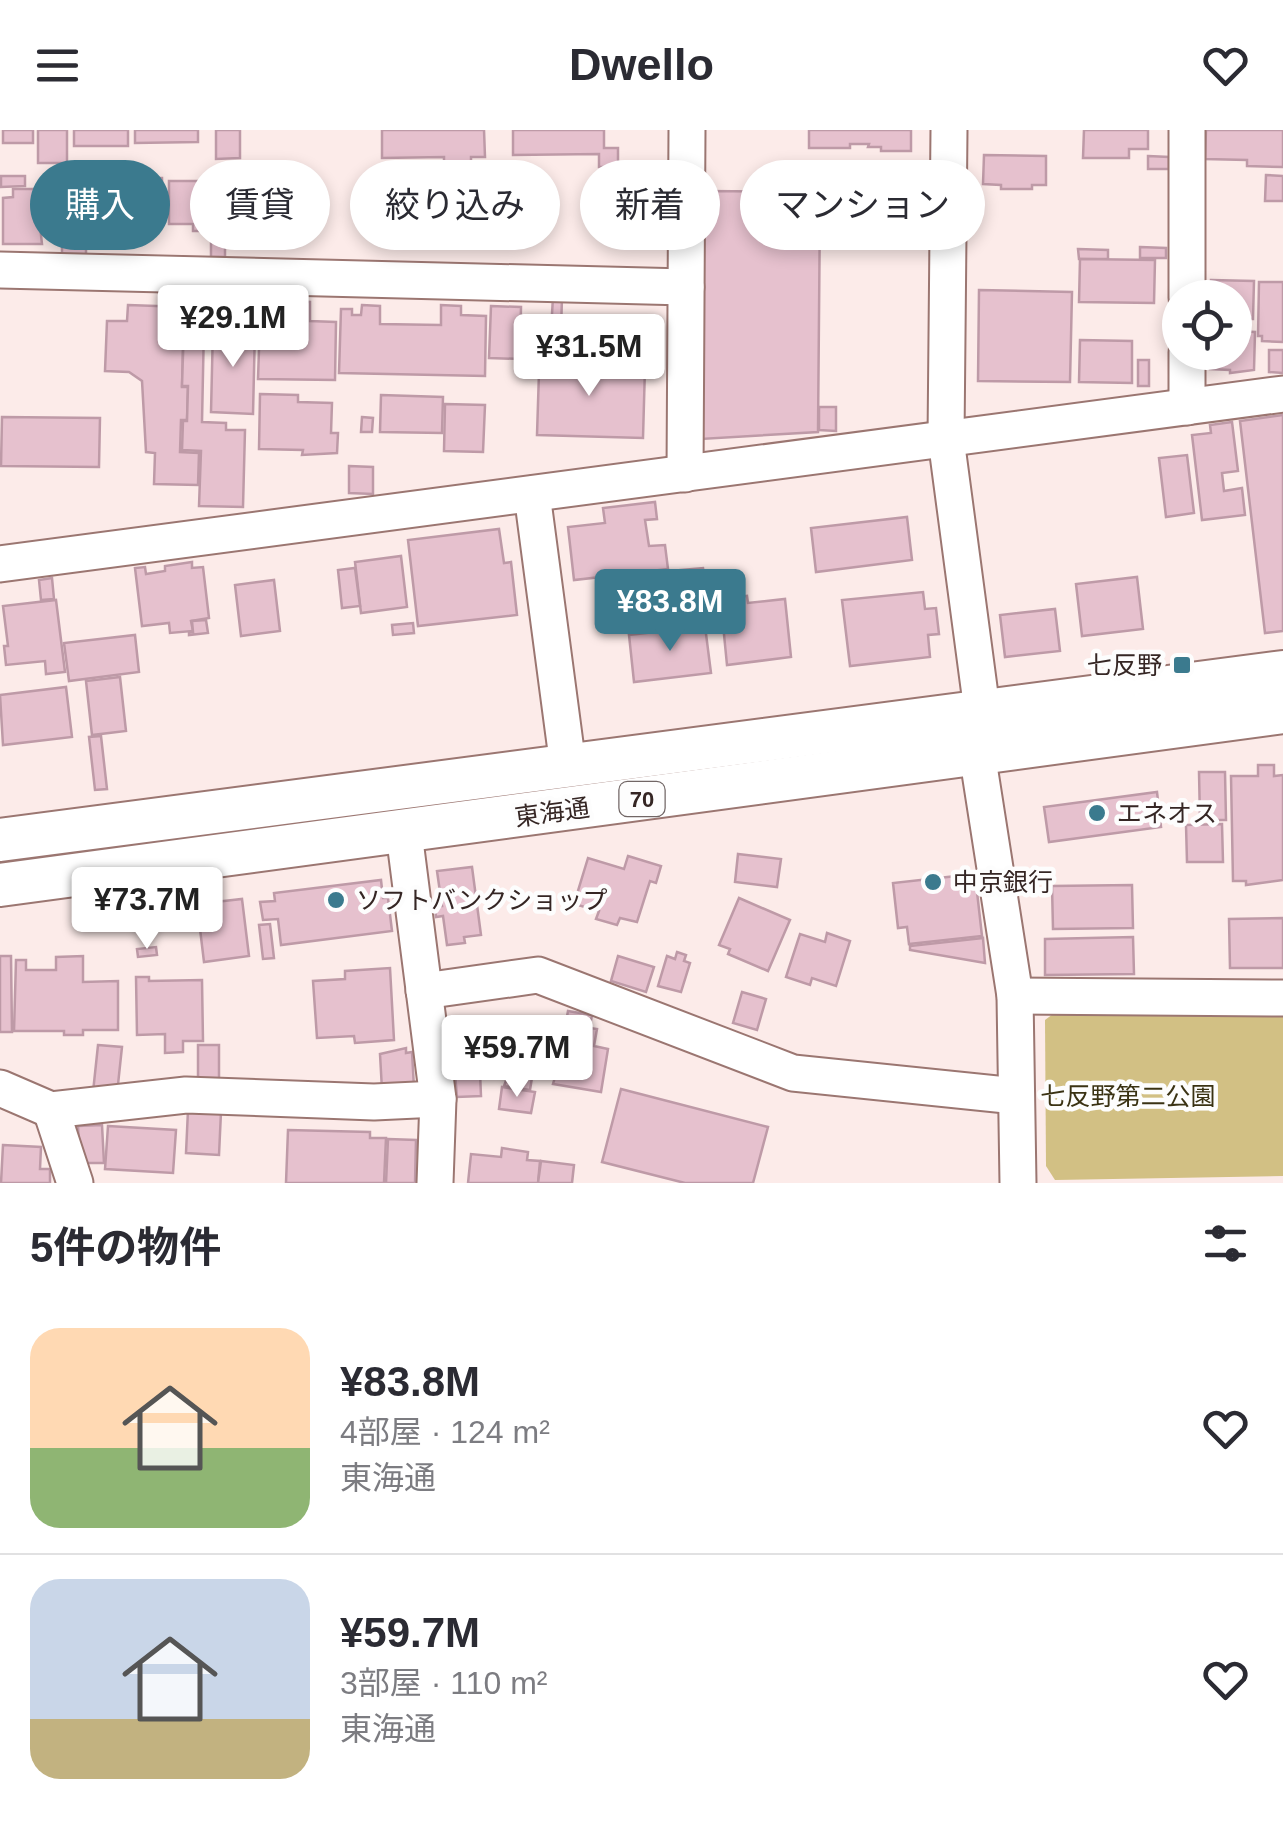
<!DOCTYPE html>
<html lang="ja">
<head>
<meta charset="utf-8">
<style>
  :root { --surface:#fff; --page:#f7f7f7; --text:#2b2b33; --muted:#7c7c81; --line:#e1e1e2; --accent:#3b7a8e }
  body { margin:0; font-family:Helvetica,"Noto Sans JP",sans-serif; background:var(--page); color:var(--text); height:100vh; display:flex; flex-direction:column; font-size:38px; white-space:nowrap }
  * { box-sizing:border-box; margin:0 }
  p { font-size:32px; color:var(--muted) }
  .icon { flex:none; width:55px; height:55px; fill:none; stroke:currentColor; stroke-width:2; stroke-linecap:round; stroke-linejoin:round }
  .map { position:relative; height:1053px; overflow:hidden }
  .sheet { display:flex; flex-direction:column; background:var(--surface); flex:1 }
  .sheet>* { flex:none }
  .guide { position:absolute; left:30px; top:30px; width:1225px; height:90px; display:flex; gap:20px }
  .fabs { position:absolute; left:1162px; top:150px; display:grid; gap:20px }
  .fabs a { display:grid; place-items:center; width:90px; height:90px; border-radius:50%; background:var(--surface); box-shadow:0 5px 15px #0003; font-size:50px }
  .price { position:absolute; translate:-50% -85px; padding:0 22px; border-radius:10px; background:#fff; color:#222; font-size:32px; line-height:65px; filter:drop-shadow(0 2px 5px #0008) }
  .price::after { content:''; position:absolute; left:50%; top:60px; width:30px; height:22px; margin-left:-15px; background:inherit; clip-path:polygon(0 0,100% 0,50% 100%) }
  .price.active { background:var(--accent); color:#fff }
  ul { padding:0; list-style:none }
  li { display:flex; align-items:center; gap:30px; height:250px; padding:0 30px }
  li+li { border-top:2px solid var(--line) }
  li span { display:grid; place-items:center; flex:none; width:280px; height:200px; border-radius:30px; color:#555 }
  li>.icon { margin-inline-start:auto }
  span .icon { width:120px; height:120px; fill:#fffc; stroke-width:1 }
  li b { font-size:42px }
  h2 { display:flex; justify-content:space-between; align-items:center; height:120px; padding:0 30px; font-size:42px }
  .pill { padding:0 35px; border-radius:45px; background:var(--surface); box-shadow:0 5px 15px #0003; font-size:35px; line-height:90px }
  .pill.active { background:var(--accent); color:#fff }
  header { display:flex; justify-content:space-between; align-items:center; height:130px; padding:0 30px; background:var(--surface); font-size:45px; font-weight:700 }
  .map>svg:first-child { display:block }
  .green { fill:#d2c084 }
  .building { fill:#e6c1ce; stroke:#be9aa7; stroke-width:2.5 }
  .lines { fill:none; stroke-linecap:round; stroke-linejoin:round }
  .minor-casing { stroke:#9b7671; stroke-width:39 }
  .major-casing { stroke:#9b7671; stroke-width:46 }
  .minor { stroke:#fff; stroke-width:35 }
  .major { stroke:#fff; stroke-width:42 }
  .poi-dot { fill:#3b7a8e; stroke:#fdfdfd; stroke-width:4 }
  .labels { text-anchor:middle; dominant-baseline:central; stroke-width:9; stroke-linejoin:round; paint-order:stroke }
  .shield { fill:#fdfdfd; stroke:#716665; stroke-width:2.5 }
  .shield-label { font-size:22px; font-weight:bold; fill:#352624 }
  .poi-label { font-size:25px; fill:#352624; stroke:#fdfdfd; text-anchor:start }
  .street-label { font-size:25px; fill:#352624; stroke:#fdfdfd }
  .park-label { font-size:25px; fill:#3a3213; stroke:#fdfdfd }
</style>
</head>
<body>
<header><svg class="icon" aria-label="menu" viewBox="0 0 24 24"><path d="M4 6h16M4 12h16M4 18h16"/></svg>Dwello<svg class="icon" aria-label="heart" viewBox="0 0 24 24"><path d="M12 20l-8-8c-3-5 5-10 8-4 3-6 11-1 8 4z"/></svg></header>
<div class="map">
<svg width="1283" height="1053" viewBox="0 0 1283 1053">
  <rect width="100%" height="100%" fill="#fcebe9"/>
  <polygon class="green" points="1053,884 1283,884 1283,1046 1055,1050 1046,1036 1045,890"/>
  <g class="building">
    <rect x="3" y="0" width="30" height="13"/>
    <rect x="38" y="0" width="29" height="33"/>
    <rect x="74" y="0" width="54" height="16"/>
    <polygon points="135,0 198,0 198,12 135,13"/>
    <polygon points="216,0 240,0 240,28 216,29"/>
    <polygon points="382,0 484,0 485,27 471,27 471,38 444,38 444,27 382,28"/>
    <polygon points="513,0 604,0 604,18 618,18 618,37 599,37 599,24 513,25"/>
    <polygon points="809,0 911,0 911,21 881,21 881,17 868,17 869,14 850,14 850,18 809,18"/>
    <polygon points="1084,0 1148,0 1148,19 1129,19 1129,28 1083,28"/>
    <polygon points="1206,0 1283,0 1283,37 1247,36 1247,30 1205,29"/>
    <polygon points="984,25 1046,26 1046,55 1032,55 1032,59 1001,59 1001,55 983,54"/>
    <polygon points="1148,26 1169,27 1169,39 1148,39"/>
    <polygon points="1266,45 1283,46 1283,71 1265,71"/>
    <polygon points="1,46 25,46 25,56 1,57"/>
    <polygon points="48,47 87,47 88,78 69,78 69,91 44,91 44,52 48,52"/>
    <polygon points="162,48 163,94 156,94 156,100 118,100 118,94 95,94 95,83 91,83 91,49"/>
    <polygon points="169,51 226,51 226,101 193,101 193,94 169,94"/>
    <polygon points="312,53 312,108 231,108 231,54"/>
    <polygon points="13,59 36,59 42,114 3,114 3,68 13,67"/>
    <polygon points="703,61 809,62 820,71 818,302 701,309"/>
    <rect x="62" y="103" width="24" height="22"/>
    <polygon points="211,104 225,105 225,127 211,127"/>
    <polygon points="1140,117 1166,118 1166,128 1140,128"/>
    <polygon points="1078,119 1108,120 1108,129 1079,129"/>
    <polygon points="1080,129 1155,130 1154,173 1079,172"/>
    <polygon points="1211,150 1254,151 1253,189 1235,189 1235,168 1211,168"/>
    <polygon points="1259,152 1283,152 1283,212 1262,211 1262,206 1258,206"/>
    <polygon points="979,160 1072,162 1070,252 978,251"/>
    <polygon points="553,167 562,167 561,202 551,201"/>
    <polygon points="293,171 310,172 310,191 336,192 335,250 258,249 260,190 292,191"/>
    <polygon points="128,175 184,177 182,257 188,257 187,290 181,290 180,322 199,323 198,355 154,354 155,323 146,322 142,251 129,242 105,241 107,191 127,191"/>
    <polygon points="362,175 380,176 380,194 441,195 441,175 461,176 461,185 486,186 485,246 339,243 341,179 352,179 352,185 361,185"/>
    <polygon points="491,176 521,177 520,229 489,228"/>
    <polygon points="184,194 204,195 202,292 226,293 226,300 245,300 243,377 199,376 201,321 182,320 183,291 187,291 188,256 182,256"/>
    <polygon points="213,197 255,198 253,284 211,282"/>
    <polygon points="1235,201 1255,202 1254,240 1230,243 1230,240 1210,239 1210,222 1235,222"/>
    <polygon points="1080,210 1132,211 1132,253 1079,252"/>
    <polygon points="540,211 553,211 553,235 645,237 643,308 537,305"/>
    <polygon points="1269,220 1283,220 1283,243 1269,242"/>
    <rect x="1138" y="230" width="11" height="26"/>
    <polygon points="260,264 298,265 298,272 332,273 331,303 338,303 337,323 302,325 303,320 259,319"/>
    <polygon points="381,265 443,267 442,303 380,302"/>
    <polygon points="445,274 485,275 483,322 444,321"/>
    <polygon points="819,277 836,277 836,301 819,300"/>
    <polygon points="1283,285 1283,501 1265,503 1240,291"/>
    <polygon points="2,287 100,288 99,337 1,336"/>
    <polygon points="362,287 373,288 372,302 361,302"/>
    <polygon points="1232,292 1238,341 1222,343 1224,361 1242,358 1245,385 1202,390 1192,305 1211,303 1210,295"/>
    <polygon points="1187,325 1194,383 1166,387 1159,328"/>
    <polygon points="349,336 373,337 373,364 349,363"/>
    <polygon points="655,372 657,389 645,390 649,416 665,415 668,439 634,443 635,450 611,453 610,446 574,450 568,397 605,393 603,378"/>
    <polygon points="907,387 912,430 816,442 811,398"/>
    <polygon points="499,399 504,433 511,432 517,485 418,496 408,410"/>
    <polygon points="401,426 407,477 361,483 355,432"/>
    <polygon points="192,432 192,438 203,437 209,488 191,491 193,501 170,503 169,493 142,496 135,438 145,437 146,444 165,441 165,436"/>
    <polygon points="355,438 360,476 342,478 338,440"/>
    <polygon points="703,438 709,487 676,491 671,441"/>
    <polygon points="1137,447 1143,499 1082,506 1076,454"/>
    <polygon points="52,448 54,469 41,470 39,450"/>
    <polygon points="274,450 280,501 241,506 235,455"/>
    <polygon points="923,462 925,479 936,478 939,504 928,505 930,527 850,536 842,470"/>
    <polygon points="747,466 748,473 785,469 791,527 727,535 722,484 713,485 711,470"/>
    <polygon points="56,470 65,542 46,544 45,531 6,535 4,516 8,516 3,476"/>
    <polygon points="1055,479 1060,521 1005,527 1000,485"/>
    <polygon points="206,490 208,503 189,505 189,502 193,502 192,491"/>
    <polygon points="413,493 414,503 393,505 392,495"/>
    <polygon points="705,496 711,543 634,552 629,505"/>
    <polygon points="135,505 139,542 69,551 64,513"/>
    <polygon points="120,547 126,601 92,605 86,551"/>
    <polygon points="66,557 72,607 3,615 0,565"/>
    <polygon points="101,606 107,659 95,660 89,607"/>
    <polygon points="1258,635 1274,635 1274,646 1283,645 1283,750 1246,755 1246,751 1233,751 1231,646 1258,646"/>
    <polygon points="1199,642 1225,642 1226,690 1200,690"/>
    <polygon points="1157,662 1161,697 1049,712 1044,677"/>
    <polygon points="1222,694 1223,732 1187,732 1186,695"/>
    <polygon points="738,724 781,729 777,757 735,752"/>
    <polygon points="628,726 661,736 656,753 650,751 637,792 620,788 617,795 596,789 599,781 574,774 588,728 624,739"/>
    <polygon points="472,737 481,805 464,807 465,813 447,815 443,786 436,787 435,776 442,776 437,741"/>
    <polygon points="975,744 982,806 909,814 907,797 898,798 893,753"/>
    <polygon points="381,750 383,768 388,768 392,801 281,815 278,789 263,790 260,772 275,771 274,763"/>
    <polygon points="1132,755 1133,798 1053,799 1052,756"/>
    <polygon points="739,768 790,790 768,841 728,824 730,819 719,815"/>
    <polygon points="242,769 249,826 204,832 197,774"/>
    <polygon points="1283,788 1283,838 1230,838 1229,789"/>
    <polygon points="270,794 274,828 263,829 259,795"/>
    <polygon points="827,803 850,811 836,856 812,848 810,855 786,847 800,804 825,812"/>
    <polygon points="1133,807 1134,844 1045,845 1045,809"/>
    <polygon points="983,808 985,833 910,820 910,816"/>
    <polygon points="156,817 157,825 138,827 137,819"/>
    <polygon points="677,822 686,825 684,831 690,833 681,862 658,856 667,826 675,829"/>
    <polygon points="0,826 11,826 12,902 0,902"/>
    <polygon points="83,826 83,852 118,851 118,900 83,900 83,905 64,905 64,901 14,901 16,830 26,830 26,840 56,840 56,827"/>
    <polygon points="618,826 654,837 646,862 611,851"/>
    <polygon points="390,838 394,910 355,913 354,906 317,908 313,851 345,849 345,841"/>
    <polygon points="136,847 149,847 149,851 202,850 203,911 183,911 183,922 165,923 165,904 137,905"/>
    <polygon points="742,862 766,869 757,900 733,893"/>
    <polygon points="568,881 592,885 590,896 566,892"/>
    <polygon points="543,891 597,899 594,916 608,919 601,962 553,954 555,947 534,943"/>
    <polygon points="527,896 540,898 530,960 504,956"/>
    <polygon points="98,915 122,917 117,964 93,962"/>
    <polygon points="198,915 219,915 219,953 198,954"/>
    <polygon points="406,918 406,923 412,922 414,958 382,960 380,924"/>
    <polygon points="480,942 481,966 457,967 455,943"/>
    <polygon points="502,957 535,962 531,983 499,979"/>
    <polygon points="621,959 768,997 753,1053 685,1053 602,1032"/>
    <polygon points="188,980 221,982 219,1025 186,1023"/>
    <polygon points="102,995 104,1033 80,1033 78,996"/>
    <polygon points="108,996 176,1000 173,1043 105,1039"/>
    <polygon points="288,1000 370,1002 370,1008 386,1008 384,1053 286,1053"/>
    <polygon points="388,1009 416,1010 415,1053 386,1053"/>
    <polygon points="3,1015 41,1017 40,1039 50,1039 50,1053 1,1053"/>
    <polygon points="502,1018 528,1022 527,1030 540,1031 538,1053 468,1053 471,1024 501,1027"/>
    <polygon points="541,1031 574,1035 572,1053 538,1053"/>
  </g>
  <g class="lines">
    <defs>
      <g id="minor">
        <polyline points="949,0 946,309 982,580 977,623 1015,866 1018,1053"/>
        <polyline points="0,140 686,157"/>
        <polyline points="1187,168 1187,0"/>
        <polyline points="1187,222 1187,277"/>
        <polyline points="685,344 687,0"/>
        <polyline points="532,364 568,636"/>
        <polyline points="0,434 1283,264"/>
        <polyline points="404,703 438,969 435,1053"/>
        <polyline points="424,861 538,845 793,943 1016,966"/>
        <polyline points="1015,866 1283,868"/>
        <polyline points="0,958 51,980 186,965 374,972 438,969"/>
        <polyline points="51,980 75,1053"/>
      </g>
      <g id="major">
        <polyline points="0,710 1283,542"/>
        <polyline points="0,755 1283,582"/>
      </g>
    </defs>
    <use href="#minor" class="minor-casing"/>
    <use href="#major" class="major-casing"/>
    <use href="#minor" class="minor"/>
    <use href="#major" class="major"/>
  </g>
  <g class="poi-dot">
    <rect x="1172" y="525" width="20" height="20" rx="5"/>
    <circle cx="1097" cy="683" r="10"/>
    <circle cx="933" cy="752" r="10"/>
    <circle cx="336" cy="770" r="10"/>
  </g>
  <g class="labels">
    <rect class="shield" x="619.5" y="652" width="45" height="34" rx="8"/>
    <g class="shield-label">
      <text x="642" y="669">70</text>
    </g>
    <g class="poi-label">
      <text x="1162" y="535" text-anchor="end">七反野</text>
      <text x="1117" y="683">エネオス</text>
      <text x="953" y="752">中京銀行</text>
      <text x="356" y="770">ソフトバンクショップ</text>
    </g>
    <g class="street-label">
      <text transform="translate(552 682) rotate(-8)">東海通</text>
    </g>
    <g class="park-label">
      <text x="1128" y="966">七反野第二公園</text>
    </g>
  </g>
</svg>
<div class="fabs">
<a><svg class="icon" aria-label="locate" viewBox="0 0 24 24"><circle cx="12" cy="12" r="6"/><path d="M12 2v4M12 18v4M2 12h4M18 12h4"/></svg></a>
</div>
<b class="price" style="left:233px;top:240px">¥29.1M</b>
<b class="price" style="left:589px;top:269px">¥31.5M</b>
<b class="price active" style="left:670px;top:524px">¥83.8M</b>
<b class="price" style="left:147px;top:822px">¥73.7M</b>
<b class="price" style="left:517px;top:970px">¥59.7M</b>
<div class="guide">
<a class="pill active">購入</a>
<a class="pill">賃貸</a>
<a class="pill">絞り込み</a>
<a class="pill">新着</a>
<a class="pill">マンション</a>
</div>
</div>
<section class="sheet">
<h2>5件の物件<svg class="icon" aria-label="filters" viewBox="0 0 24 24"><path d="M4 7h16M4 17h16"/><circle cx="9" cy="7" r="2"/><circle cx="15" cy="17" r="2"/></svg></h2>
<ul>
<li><span style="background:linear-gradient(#ffd9b3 60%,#8fb573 0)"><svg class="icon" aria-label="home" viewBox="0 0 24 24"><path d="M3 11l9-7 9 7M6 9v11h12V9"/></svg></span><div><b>¥83.8M</b><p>4部屋 · 124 m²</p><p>東海通</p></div><svg class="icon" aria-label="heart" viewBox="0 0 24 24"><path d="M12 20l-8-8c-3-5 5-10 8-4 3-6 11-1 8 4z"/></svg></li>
<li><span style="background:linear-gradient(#c9d6e8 70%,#c2b280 0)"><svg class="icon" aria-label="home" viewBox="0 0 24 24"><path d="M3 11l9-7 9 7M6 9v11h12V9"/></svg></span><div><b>¥59.7M</b><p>3部屋 · 110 m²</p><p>東海通</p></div><svg class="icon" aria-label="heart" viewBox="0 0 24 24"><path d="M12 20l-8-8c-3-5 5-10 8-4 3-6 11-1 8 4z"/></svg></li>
</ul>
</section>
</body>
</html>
